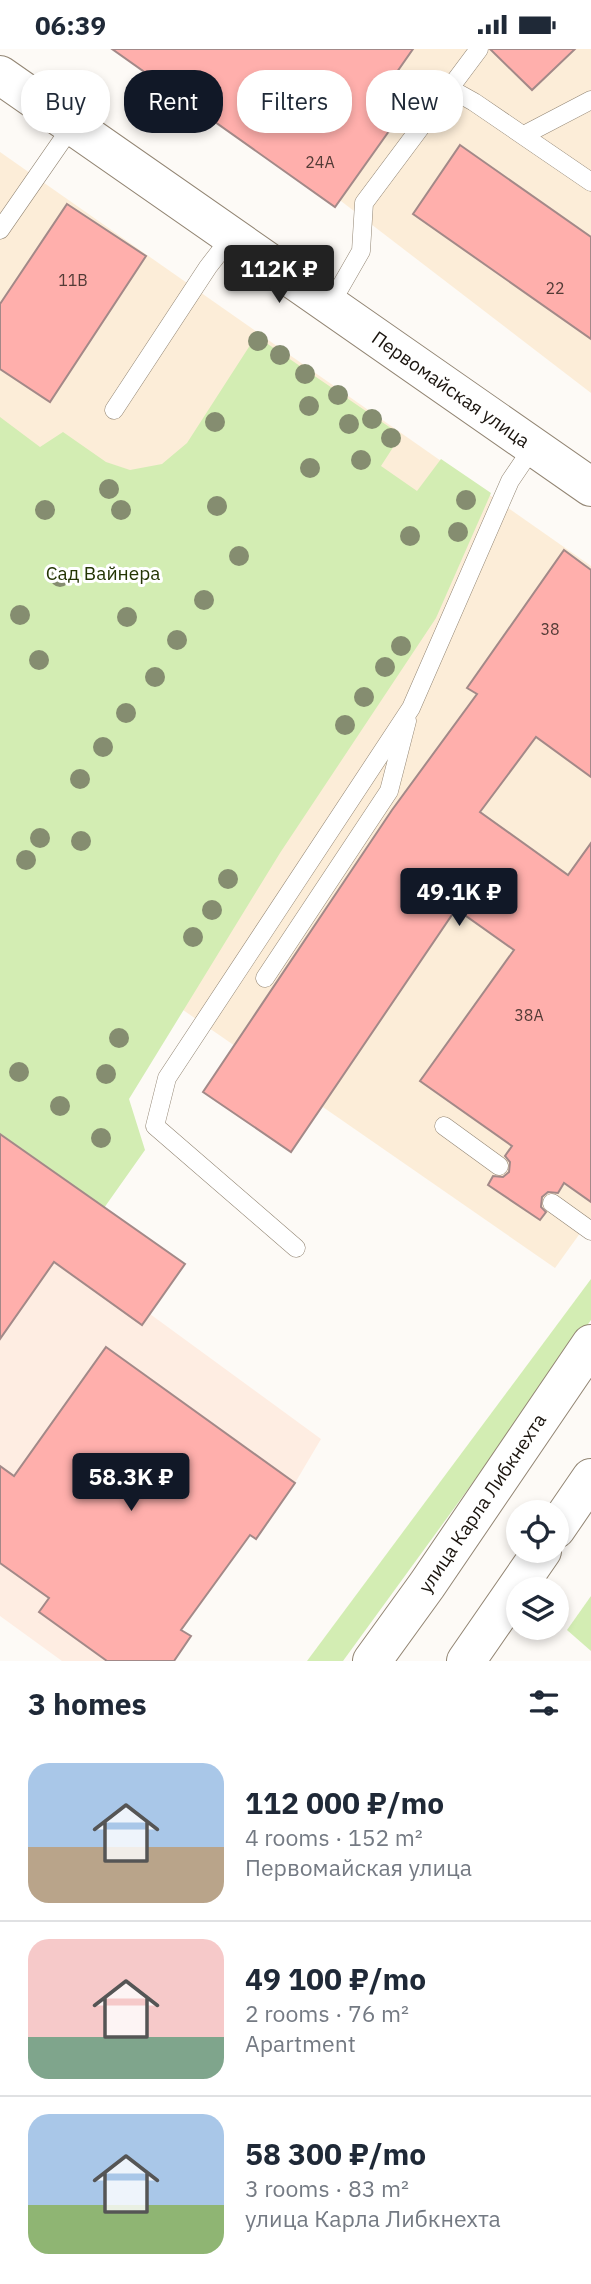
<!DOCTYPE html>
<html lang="en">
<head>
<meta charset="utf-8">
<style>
  :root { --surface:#fff; --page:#f2f2f3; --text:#1f2937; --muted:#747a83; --line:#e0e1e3; --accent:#111827 }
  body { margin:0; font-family:"IBM Plex Sans",sans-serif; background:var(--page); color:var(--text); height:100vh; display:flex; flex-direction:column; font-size:26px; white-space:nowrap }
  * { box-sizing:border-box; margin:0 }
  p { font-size:23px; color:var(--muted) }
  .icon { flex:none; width:38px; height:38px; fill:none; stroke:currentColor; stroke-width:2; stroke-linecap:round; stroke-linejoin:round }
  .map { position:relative; height:1612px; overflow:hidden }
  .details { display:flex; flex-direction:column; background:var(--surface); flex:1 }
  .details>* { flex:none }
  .top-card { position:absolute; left:21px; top:21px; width:550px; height:63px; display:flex; gap:14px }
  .tools { position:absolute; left:506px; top:1451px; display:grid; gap:14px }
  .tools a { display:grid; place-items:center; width:63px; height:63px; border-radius:50%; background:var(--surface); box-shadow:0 4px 10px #0003; font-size:35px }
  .price { position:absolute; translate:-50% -60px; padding:0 16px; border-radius:7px; background:var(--accent); color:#fff; font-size:23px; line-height:46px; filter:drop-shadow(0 2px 4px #0008) }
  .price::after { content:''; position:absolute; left:50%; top:42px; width:21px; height:16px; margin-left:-10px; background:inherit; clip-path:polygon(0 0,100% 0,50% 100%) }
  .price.on { background:#222; color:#fff }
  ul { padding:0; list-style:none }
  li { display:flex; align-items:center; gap:21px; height:175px; padding:0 28px }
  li+li { border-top:2px solid var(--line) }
  li span { display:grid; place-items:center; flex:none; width:196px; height:140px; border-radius:21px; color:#555 }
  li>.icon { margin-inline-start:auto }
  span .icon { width:84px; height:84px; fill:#fffc; stroke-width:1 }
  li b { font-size:30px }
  h2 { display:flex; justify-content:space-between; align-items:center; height:84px; padding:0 28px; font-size:30px }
  .tag { padding:0 24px; border-radius:28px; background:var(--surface); box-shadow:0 4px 10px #0003; font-size:24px; line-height:63px }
  .tag.on { background:var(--accent); color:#fff }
  .status { display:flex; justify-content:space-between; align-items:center; height:49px; padding:0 35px; background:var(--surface); direction:ltr }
  .status svg { height:19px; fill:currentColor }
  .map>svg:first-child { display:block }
  .built { fill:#fcedd8 }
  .education { fill:#feede2 }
  .green { fill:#d3edb3 }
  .building { fill:#ffafac; stroke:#a38988; stroke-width:2 }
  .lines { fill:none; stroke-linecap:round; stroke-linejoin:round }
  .lane-casing { stroke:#928573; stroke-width:19 }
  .secondary-casing { stroke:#928573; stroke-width:40 }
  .lane { stroke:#fff; stroke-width:18 }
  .secondary { stroke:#fff; stroke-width:38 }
  .tree { fill:#858d70 }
  .labels { text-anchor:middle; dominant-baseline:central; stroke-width:6; stroke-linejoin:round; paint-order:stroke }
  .number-label { font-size:16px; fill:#533b36 }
  .street-label { font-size:19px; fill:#1a140e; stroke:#fff }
  .park-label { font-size:19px; fill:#233403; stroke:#fff }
</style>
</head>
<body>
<div class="status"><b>06:39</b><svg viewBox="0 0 49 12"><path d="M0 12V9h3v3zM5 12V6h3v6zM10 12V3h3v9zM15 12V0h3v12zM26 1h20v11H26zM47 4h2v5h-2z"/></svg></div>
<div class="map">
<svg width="591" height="1612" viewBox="0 0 591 1612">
  <rect width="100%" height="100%" fill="#fdfaf6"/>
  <g class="built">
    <polygon points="143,0 591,0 591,344"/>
    <polygon points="0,103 591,517 591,1169 555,1219 0,834"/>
  </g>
  <polygon class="education" points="0,1085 185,1215 150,1265 321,1390 295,1434 256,1490 249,1486 182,1580 191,1587 174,1612 62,1612 0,1567"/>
  <g class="green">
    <polygon points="256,287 401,386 381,417 417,442 441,410 491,444 436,569 280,804 129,1050 145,1101 104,1159 0,1085 0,368 40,398 63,383 106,413 130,421 162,415 187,394"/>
    <polygon points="591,1230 591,1271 343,1612 307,1612"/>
    <polygon points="591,1547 591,1602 567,1581"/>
  </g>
  <g class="building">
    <polygon points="112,0 413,0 376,53 399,68 335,158"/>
    <polygon points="490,0 575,0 532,41"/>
    <polygon points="460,96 591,188 591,290 413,165"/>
    <polygon points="67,155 146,207 50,353 0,320 0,255"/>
    <polygon points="564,501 591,521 591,728 536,688 480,763 568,826 591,794 591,1153 564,1134 558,1144 548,1143 542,1148 541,1158 546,1163 540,1171 488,1136 493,1127 503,1128 509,1123 510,1113 505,1107 512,1097 420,1032 514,901 456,860 291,1103 203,1043 392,761 477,645 467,639"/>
    <polygon points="0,1085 185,1215 142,1276 54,1213 0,1290"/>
    <polygon points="106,1298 295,1434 256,1490 250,1486 181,1581 191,1587 174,1612 107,1612 39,1563 49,1549 0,1514 0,1417 14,1427"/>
  </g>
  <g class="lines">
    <defs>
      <g id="lane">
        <polyline points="449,39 474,53 591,133"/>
        <polyline points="524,86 591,51"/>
        <polyline points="0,181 72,77"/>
        <polyline points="330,256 361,202 364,154 479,0"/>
        <polyline points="114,361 208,218 232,187"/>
        <polyline points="265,929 389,742 407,672"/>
        <polyline points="444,1077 499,1117"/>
        <polyline points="552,1154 591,1182"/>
        <polyline points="296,1199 155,1077 167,1029 411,659 510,432 533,398"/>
      </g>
      <g id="secondary">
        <polyline points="0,26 591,438"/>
        <polyline points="556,1480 591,1429"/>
        <polyline points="372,1612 427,1536 591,1295"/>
        <polyline points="466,1612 542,1502"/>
      </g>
    </defs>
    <use href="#lane" class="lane-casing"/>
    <use href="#secondary" class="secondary-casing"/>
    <use href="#lane" class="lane"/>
    <use href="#secondary" class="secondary"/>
  </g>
  <g class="tree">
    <circle cx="258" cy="292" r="10"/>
    <circle cx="280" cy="306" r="10"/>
    <circle cx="305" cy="325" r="10"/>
    <circle cx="338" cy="346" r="10"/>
    <circle cx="309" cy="357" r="10"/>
    <circle cx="372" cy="370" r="10"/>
    <circle cx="215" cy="373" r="10"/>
    <circle cx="349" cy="375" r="10"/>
    <circle cx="391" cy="389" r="10"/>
    <circle cx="361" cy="411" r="10"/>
    <circle cx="310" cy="419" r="10"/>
    <circle cx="109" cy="440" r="10"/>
    <circle cx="466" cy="451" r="10"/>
    <circle cx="217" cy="457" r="10"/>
    <circle cx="45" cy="461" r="10"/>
    <circle cx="121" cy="461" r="10"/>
    <circle cx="458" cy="483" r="10"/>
    <circle cx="410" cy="487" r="10"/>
    <circle cx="239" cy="507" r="10"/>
    <circle cx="60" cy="528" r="10"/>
    <circle cx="204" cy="551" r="10"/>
    <circle cx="20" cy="566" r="10"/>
    <circle cx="127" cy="568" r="10"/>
    <circle cx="177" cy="591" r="10"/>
    <circle cx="401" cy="597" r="10"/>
    <circle cx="39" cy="611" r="10"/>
    <circle cx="385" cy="618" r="10"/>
    <circle cx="155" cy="628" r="10"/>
    <circle cx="364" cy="648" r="10"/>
    <circle cx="126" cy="664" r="10"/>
    <circle cx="345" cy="676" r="10"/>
    <circle cx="103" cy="698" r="10"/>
    <circle cx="80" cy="730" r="10"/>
    <circle cx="40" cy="789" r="10"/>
    <circle cx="81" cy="792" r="10"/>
    <circle cx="26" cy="811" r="10"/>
    <circle cx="228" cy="830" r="10"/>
    <circle cx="212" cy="861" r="10"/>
    <circle cx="193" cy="888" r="10"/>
    <circle cx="119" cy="989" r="10"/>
    <circle cx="19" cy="1023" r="10"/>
    <circle cx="106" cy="1025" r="10"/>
    <circle cx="60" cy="1057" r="10"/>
    <circle cx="101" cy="1089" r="10"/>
  </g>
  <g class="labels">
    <g class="number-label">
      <text x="320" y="113">24А</text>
      <text x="73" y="231">11В</text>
      <text x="555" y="239">22</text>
      <text x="550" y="580">38</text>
      <text x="529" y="966">38А</text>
    </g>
    <g class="street-label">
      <text transform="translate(451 340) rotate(35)">Первомайская улица</text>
      <text transform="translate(482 1454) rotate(-56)">улица Карла Либкнехта</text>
    </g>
    <g class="park-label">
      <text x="103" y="524">Сад Вайнера</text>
    </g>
  </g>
</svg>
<div class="tools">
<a><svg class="icon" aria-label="locate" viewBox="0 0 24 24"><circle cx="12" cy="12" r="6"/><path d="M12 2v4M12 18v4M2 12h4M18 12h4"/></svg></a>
<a><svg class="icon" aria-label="layers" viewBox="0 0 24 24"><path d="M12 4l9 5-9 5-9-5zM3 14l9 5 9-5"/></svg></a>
</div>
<b class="price on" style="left:279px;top:256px">112K ₽</b>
<b class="price" style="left:459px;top:879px">49.1K ₽</b>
<b class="price" style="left:131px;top:1464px">58.3K ₽</b>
<div class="top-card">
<a class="tag">Buy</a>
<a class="tag on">Rent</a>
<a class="tag">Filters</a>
<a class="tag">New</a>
</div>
</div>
<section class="details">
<h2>3 homes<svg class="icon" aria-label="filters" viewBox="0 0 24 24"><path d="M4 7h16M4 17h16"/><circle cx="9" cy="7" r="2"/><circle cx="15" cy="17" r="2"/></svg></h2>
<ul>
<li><span style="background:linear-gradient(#a9c7e8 60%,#b9a48a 0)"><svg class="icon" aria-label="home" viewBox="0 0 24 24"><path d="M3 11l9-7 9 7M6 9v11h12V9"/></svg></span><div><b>112 000 ₽/mo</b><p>4 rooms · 152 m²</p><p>Первомайская улица</p></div></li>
<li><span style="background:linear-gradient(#f6c9c9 70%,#7fa58c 0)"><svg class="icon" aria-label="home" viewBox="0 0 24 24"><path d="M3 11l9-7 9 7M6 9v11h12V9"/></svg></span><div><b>49 100 ₽/mo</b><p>2 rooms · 76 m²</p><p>Apartment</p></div></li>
<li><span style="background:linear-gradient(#a9c7e8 65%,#8fb573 0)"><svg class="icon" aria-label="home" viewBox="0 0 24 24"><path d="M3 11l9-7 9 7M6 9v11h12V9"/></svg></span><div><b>58 300 ₽/mo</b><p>3 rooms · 83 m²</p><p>улица Карла Либкнехта</p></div></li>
</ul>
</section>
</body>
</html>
